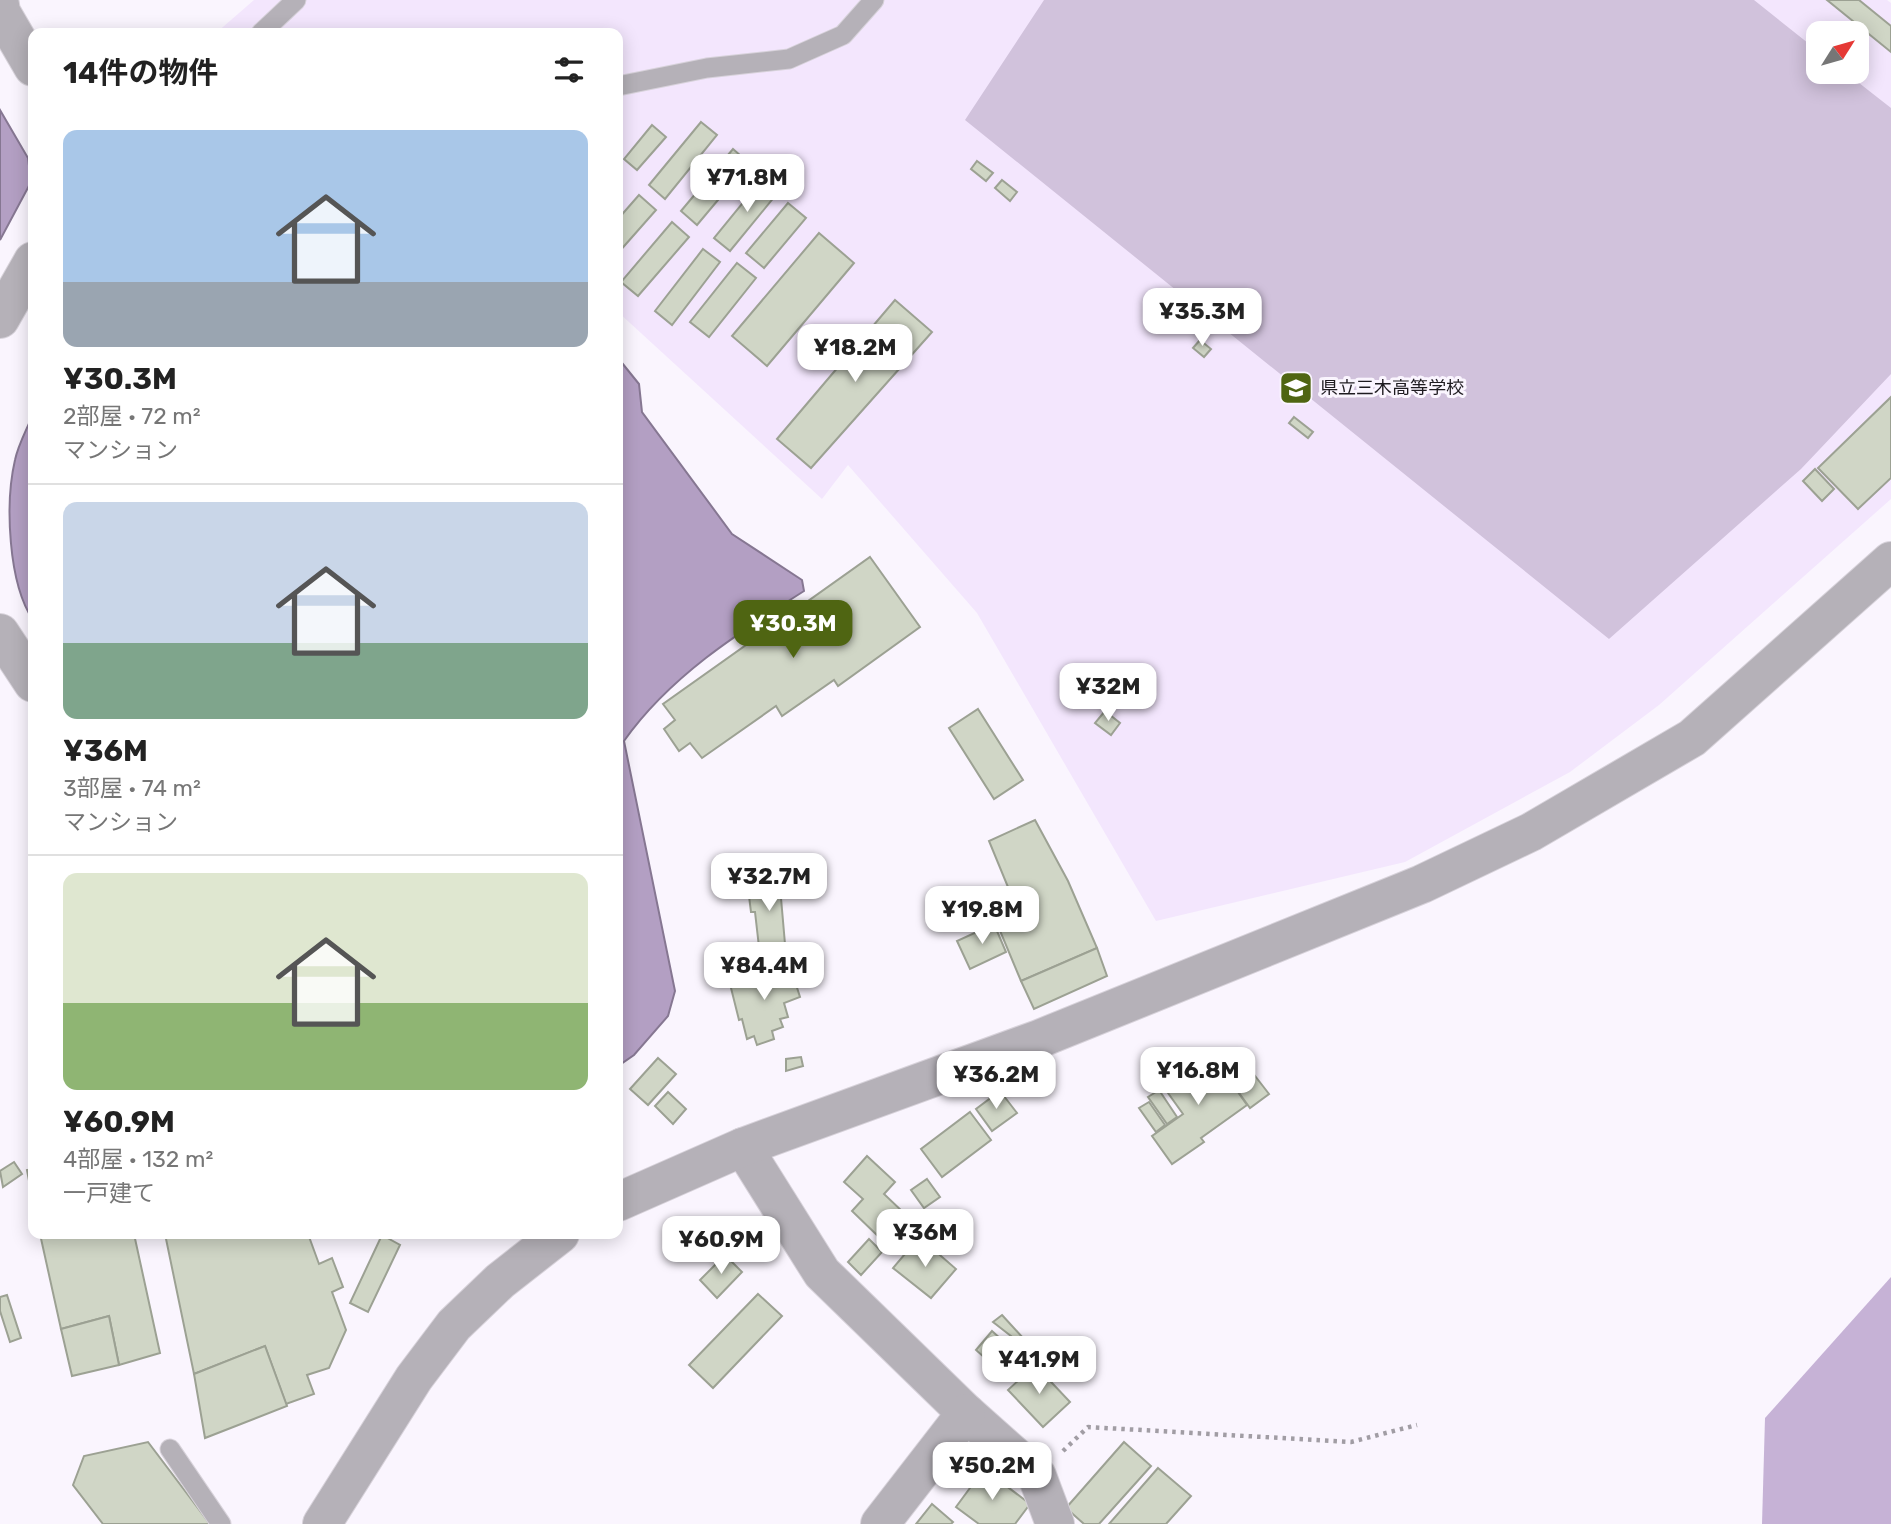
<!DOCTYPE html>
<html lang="ja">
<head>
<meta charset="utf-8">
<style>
  :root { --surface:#fff; --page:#f6f6f6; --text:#222; --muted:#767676; --line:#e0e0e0; --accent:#4f6512 }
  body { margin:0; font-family:Rubik,"Noto Sans JP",sans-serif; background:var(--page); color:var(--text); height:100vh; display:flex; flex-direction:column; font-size:26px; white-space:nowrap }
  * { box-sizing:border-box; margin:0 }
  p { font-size:23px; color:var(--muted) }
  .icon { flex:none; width:38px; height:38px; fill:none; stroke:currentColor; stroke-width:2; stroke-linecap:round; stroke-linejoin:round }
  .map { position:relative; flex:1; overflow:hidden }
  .details { position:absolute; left:28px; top:28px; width:595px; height:1211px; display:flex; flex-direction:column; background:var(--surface); border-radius:14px; box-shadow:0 4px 18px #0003 }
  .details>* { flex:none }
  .needle { width:46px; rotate:53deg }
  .fabs { position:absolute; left:1806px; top:21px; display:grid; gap:14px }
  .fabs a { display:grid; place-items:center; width:63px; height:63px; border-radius:14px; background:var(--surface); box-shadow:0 4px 18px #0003; font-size:35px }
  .price { position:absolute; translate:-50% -60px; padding:0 16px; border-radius:14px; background:#fff; color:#222; font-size:23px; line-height:46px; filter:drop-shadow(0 2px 4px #0008) }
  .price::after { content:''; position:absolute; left:50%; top:42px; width:21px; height:16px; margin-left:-10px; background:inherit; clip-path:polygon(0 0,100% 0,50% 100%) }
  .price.active { background:var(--accent); color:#fff }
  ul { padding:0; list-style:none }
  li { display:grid; align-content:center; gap:14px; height:371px; padding:0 35px }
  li+li { border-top:2px solid var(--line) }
  li span { display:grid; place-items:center; height:217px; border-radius:14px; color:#555 }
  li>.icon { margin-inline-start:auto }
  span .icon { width:126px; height:126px; fill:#fffc; stroke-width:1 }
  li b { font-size:30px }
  h2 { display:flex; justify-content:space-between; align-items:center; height:84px; padding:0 35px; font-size:30px }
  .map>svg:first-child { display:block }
  .built { fill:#f3e6fd; fill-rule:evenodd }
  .green { fill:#d1c2dc }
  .forest { fill:#c6b2d6 }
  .water { fill:#b39fc3; stroke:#867792; stroke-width:2 }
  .building { fill:#d0d6c6; stroke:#9ca193; stroke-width:2 }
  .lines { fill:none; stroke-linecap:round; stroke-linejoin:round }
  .service-casing { stroke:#d7d2da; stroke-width:21 }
  .minor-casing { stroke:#d7d2da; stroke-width:40 }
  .tertiary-casing { stroke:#d7d2da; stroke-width:40 }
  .path { stroke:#a19da4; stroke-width:4.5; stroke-dasharray:3.5 5; stroke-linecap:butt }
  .service { stroke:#b5b1b8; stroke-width:19 }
  .minor { stroke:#b5b1b8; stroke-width:38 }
  .tertiary { stroke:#b5b1b8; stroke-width:38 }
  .labels { text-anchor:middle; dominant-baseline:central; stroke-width:6; stroke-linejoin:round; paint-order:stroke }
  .poi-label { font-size:18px; fill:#1e1b20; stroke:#faf5fe; text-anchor:start }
</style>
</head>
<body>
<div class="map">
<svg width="1891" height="1524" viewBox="0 0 1891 1524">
  <rect width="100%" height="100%" fill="#faf5fe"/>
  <path class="built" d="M254 0H1887L1891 3V499L1659 705 1570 772 1405 862 1156 921 977 613 848 465 822 499 618 312V33H216ZM1818 33H1857V72H1818Z"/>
  <polygon class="green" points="1044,0 1754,0 1818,51 1818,72 1845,72 1891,108 1891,374 1801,469 1609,639 965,120"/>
  <polygon class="forest" points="1891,1277 1891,1524 1762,1524 1765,1418"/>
  <g class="water">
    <polygon points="0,110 28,158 31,182 0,240"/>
    <path d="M618 358 639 384 642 412 732 534 802 580 804 591C738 633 669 677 624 741L675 991 668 1016 634 1055 618 1066Z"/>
    <path d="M33 414V620C8 583 5 503 15 460 18 445 27 429 33 414Z"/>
  </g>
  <g class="building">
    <polygon points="1827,0 1859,0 1891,26 1891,52"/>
    <polygon points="701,122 717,135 665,199 649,185"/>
    <polygon points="652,125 666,137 637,170 624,159"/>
    <polygon points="733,149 749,163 697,225 681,211"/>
    <polygon points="977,161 993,173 986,181 971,169"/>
    <polygon points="764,177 780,190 730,251 714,238"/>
    <polygon points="1002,180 1017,192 1010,201 995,188"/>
    <polygon points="639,195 656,210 618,253 618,219"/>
    <polygon points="788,203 806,218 764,268 746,253"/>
    <polygon points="672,222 689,237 638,296 621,282"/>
    <polygon points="819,233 854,263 767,366 732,336"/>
    <polygon points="703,249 720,262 672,325 655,311"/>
    <polygon points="737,263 756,278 709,337 690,322"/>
    <polygon points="895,300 932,332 811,468 777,439"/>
    <polygon points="1200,340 1211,349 1204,357 1193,348"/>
    <polygon points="1891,397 1891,478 1858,509 1818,468"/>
    <polygon points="1294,417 1313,432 1308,438 1289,423"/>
    <polygon points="1815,469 1834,489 1822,501 1803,481"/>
    <polygon points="870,557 920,627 838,686 834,680 782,716 776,706 702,758 690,743 679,751 664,729 675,720 663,704"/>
    <polygon points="978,709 1023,780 994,799 949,728"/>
    <polygon points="1105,711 1120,723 1111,735 1095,723"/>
    <polygon points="1035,820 1068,881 1097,948 1021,981 993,914 1015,904 989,841"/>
    <polygon points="779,875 785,944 759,947 755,912 751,912 749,896 762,894 760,882"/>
    <polygon points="994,924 1006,952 970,969 957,941"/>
    <polygon points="1097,948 1107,976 1034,1009 1021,981"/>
    <polygon points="790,966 800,997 784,1003 788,1017 780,1019 783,1027 772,1031 774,1039 757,1045 754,1036 747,1039 742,1019 739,1020 730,984"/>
    <polygon points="1210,1052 1247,1105 1201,1138 1204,1142 1172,1164 1152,1136 1183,1114 1163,1086"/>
    <polygon points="801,1057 803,1066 786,1071 786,1059"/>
    <polygon points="658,1058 676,1074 648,1105 630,1089"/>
    <polygon points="1252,1072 1269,1094 1250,1108 1234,1086"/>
    <polygon points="1159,1090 1177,1117 1167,1124 1148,1097"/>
    <polygon points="1000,1091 1017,1113 992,1131 976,1109"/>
    <polygon points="668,1092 686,1109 673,1124 655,1106"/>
    <polygon points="1149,1102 1165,1125 1156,1132 1139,1108"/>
    <polygon points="970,1112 991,1140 942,1177 921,1149"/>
    <polygon points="867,1156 895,1182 884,1194 904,1213 881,1239 852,1211 863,1199 844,1182"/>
    <polygon points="14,1162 22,1174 3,1187 0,1171"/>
    <polygon points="33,1169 33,1202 27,1170"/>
    <polygon points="927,1179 940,1197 924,1208 911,1190"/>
    <polygon points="40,1234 134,1234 160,1353 119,1365 109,1316 61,1329"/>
    <polygon points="165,1234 308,1234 319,1264 332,1258 343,1287 332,1292 346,1330 329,1368 307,1375 314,1394 286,1404 265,1346 194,1374"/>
    <polygon points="382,1235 400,1245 368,1312 350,1303"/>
    <polygon points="869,1239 882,1252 861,1275 848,1262"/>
    <polygon points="916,1241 923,1247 926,1243 956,1269 931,1298 893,1268"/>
    <polygon points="725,1255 742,1272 717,1298 700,1280"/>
    <polygon points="758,1294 782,1316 713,1388 689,1365"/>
    <polygon points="7,1295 21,1338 10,1342 0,1311 0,1297"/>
    <polygon points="1002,1315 1024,1339 1020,1343 993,1322"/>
    <polygon points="109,1316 119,1365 72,1376 61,1329"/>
    <polygon points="992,1331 1011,1348 995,1367 976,1350"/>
    <polygon points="265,1346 287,1406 205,1438 194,1374"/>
    <polygon points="1035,1365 1070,1402 1043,1427 1008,1390"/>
    <polygon points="148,1442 210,1524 103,1524 73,1485 84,1456"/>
    <polygon points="1124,1442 1151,1466 1099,1524 1084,1524 1066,1508"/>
    <polygon points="1158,1468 1191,1496 1166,1524 1109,1524"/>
    <polygon points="984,1469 1030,1504 1015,1524 979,1524 956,1507"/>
    <polygon points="932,1504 953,1522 951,1524 916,1524"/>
  </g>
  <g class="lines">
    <defs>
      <g id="service">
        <polyline points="261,33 296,0"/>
        <polyline points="618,86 707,68 789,59 843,35 874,0"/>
        <polyline points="170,1449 221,1524"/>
      </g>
      <g id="minor">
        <polyline points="0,5 1,12 33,67"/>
        <polyline points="0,319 33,261"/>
        <polyline points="0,633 33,683"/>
        <polyline points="743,1147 822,1273 966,1413 1037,1476 1055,1524"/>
        <polyline points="880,1524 966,1413"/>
      </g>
      <g id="tertiary">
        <polyline points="618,1202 743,1147 1039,1039 1422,884 1531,832 1692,738 1891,561"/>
        <polyline points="322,1524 414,1378 454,1325 500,1281 560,1234"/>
      </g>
    </defs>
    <use href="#service" class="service-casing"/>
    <use href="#minor" class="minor-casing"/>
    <use href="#tertiary" class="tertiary-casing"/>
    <polyline class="path" points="1063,1451 1088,1427 1351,1442 1417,1425"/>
    <use href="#service" class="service"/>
    <use href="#minor" class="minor"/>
    <use href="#tertiary" class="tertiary"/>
  </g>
  <defs>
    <symbol id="school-square" viewBox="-11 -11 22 22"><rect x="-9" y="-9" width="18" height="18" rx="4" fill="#4f6512" stroke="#faf5fe"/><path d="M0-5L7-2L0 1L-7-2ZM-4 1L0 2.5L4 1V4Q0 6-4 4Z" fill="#fff"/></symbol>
  </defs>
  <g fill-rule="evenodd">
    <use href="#school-square" x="1277" y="369" width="38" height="38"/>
  </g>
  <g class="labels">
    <g class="poi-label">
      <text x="1320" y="388">県立三木高等学校</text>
    </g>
  </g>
</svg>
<div class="fabs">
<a><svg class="needle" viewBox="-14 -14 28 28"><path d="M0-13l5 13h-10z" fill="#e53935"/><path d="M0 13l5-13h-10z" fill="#767676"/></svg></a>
</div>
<b class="price" style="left:747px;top:214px">¥71.8M</b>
<b class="price" style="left:1202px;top:348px">¥35.3M</b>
<b class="price" style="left:855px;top:384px">¥18.2M</b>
<b class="price active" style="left:793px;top:660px">¥30.3M</b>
<b class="price" style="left:1108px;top:723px">¥32M</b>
<b class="price" style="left:769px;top:913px">¥32.7M</b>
<b class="price" style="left:982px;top:946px">¥19.8M</b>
<b class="price" style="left:764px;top:1002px">¥84.4M</b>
<b class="price" style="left:1198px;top:1107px">¥16.8M</b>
<b class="price" style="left:996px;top:1111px">¥36.2M</b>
<b class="price" style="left:925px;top:1269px">¥36M</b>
<b class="price" style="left:721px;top:1276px">¥60.9M</b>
<b class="price" style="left:1039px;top:1396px">¥41.9M</b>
<b class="price" style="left:992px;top:1502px">¥50.2M</b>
<section class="details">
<h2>14件の物件<svg class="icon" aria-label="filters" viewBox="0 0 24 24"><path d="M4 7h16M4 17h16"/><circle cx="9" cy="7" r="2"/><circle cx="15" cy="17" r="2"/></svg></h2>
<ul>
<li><span style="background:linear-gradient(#a9c7e8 70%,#9aa5b1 0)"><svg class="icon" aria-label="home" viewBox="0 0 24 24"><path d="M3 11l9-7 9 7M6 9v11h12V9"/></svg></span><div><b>¥30.3M</b><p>2部屋 · 72 m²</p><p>マンション</p></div></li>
<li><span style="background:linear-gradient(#c9d6e8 65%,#7fa58c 0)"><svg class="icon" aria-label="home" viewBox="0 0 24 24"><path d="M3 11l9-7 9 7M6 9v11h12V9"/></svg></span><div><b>¥36M</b><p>3部屋 · 74 m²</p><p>マンション</p></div></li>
<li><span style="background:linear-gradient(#dfe7d0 60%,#8fb573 0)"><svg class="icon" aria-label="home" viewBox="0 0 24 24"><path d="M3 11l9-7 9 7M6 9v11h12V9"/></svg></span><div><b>¥60.9M</b><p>4部屋 · 132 m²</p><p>一戸建て</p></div></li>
</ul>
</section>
</div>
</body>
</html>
